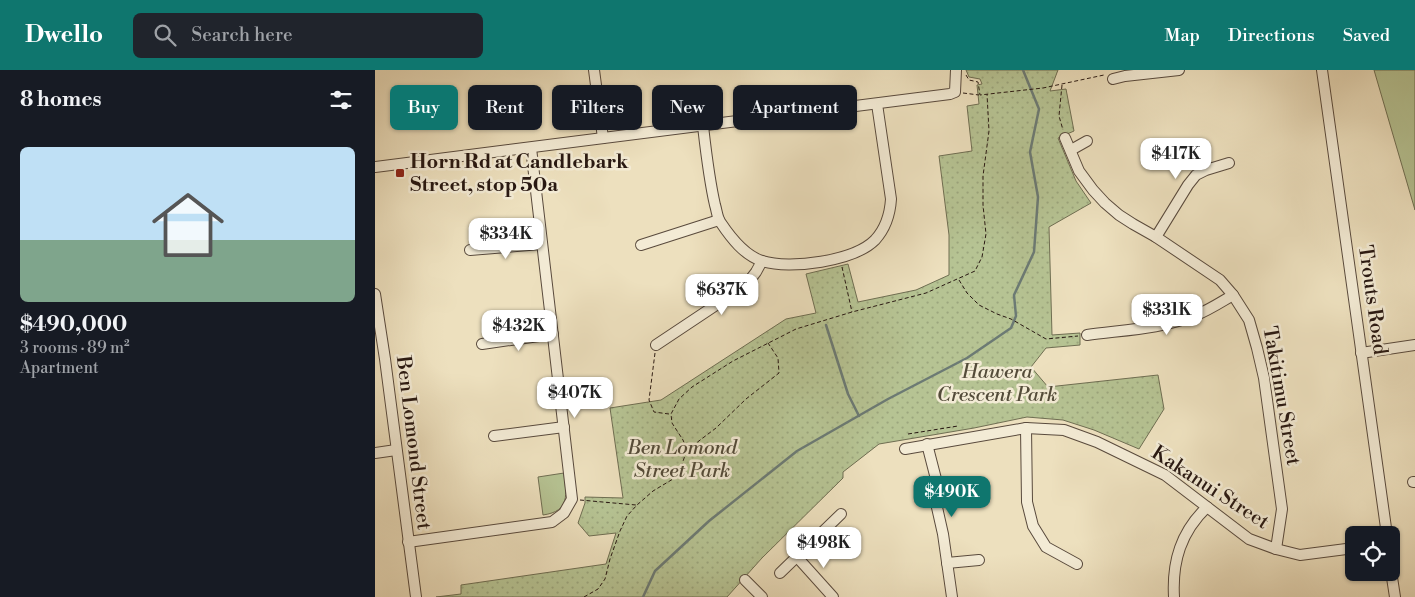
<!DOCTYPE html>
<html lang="en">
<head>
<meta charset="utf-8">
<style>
  :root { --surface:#171b24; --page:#20242c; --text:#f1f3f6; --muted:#9ea1a6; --line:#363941; --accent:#0f766e }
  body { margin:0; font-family:"Libre Bodoni",serif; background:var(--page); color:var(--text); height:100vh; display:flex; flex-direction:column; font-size:19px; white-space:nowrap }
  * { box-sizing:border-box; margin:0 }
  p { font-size:16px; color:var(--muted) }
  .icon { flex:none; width:28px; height:28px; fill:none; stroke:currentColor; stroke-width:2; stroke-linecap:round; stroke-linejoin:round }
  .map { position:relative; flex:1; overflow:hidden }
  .details { display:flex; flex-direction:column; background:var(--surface); width:375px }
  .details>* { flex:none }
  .banner { position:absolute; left:15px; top:15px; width:475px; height:45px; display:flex; gap:10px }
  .controls { position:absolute; left:970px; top:456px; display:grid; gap:10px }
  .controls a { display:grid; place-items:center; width:55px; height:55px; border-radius:8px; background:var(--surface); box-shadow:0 1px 4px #0004; font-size:25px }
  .price { position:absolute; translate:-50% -42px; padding:0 11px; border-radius:10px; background:#fff; color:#222; font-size:16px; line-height:32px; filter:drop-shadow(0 1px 2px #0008) }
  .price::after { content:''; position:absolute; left:50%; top:30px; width:15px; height:11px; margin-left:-8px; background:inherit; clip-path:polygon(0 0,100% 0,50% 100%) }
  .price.active { background:var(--accent); color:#fff }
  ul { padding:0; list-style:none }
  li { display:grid; align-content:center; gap:10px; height:265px; padding:0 20px }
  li+li { border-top:1px solid var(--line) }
  li span { display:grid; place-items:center; height:155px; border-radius:8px; color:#555 }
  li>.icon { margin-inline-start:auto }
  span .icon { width:90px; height:90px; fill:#fffc; stroke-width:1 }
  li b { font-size:21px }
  h2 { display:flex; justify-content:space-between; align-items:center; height:60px; padding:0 20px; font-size:21px }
  .tag { padding:0 18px; border-radius:8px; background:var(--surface); box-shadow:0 1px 4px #0004; font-size:18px; line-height:45px }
  .tag.active { background:var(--accent); color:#fff }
  header { display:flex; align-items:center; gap:30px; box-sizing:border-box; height:70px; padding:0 25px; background:var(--accent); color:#fff }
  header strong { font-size:24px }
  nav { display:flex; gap:28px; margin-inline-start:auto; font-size:18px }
  .search { width:350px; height:45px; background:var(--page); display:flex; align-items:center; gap:12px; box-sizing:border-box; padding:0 18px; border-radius:8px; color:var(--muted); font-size:19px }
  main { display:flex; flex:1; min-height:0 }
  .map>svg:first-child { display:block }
  .grass { fill:#b6c393; stroke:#6f6e52 }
  .park { fill:url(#park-dots); stroke:#6f6e52 }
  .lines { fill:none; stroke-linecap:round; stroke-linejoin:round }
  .stream { stroke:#6c7a74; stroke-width:2.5 }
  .minor-casing { stroke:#594a3d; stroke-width:12 }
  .path { stroke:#281812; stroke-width:1; stroke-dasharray:4 2.5; stroke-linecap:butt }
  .minor { stroke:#f3ebd5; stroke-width:10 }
  .poi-dot { fill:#8f2418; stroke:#f3ebd5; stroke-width:2 }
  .labels { text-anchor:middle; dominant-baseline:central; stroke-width:5; stroke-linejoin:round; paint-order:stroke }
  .poi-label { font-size:20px; font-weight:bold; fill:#281812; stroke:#f3ebd5; text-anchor:start }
  .street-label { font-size:20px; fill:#281812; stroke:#f3ebd5 }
  .park-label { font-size:20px; font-style:italic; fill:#534b39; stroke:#f3ebd5 }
</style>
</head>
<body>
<header>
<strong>Dwello</strong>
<div class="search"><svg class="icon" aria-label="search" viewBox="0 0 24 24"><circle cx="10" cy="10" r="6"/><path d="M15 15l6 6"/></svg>Search here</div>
<nav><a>Map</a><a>Directions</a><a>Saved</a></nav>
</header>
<main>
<section class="details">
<h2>8 homes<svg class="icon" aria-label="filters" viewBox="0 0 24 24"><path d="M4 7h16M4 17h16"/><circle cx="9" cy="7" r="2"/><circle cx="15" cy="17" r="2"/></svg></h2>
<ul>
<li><span style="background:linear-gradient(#bfe0f5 60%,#7fa58c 0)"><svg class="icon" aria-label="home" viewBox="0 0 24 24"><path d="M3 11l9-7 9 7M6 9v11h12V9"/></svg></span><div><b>$490,000</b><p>3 rooms · 89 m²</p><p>Apartment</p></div></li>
</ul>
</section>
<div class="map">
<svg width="1040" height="527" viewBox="0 0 1040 527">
  <defs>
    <pattern id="park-dots" width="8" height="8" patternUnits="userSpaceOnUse" patternTransform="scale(1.25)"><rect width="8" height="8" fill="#b6c393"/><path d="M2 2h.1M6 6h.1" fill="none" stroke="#9ca77e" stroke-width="1.8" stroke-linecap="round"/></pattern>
  </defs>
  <rect width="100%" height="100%" fill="#ede0be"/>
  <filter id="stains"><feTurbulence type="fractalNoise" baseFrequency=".004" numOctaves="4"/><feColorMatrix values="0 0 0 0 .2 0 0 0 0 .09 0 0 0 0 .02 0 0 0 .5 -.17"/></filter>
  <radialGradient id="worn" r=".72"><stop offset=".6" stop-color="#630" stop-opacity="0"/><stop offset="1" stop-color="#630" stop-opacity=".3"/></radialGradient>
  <g class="grass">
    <polygon points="999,0 1040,0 1040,140"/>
    <path d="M189 403C191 424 196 441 168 445L163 407Z"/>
  </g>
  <polygon class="park" points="591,0 683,0 675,21 691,19 699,61 683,68 701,111 716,133 674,157 677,265 705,263 705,275 671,278 656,297 673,317 783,305 789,339 764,379 719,360 688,350 652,347 599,358 504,374 468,402 468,408 387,488 352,527 61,527 86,524 86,515 231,494 241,463 214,466 203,453 210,433 210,427 248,428 235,338 286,330 411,249 441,243 431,204 473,194 483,232 541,220 574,205 574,165 564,86 597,81 592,36 604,34 602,15 607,14 605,9 594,7"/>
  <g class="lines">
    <g class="stream">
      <polyline points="451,255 473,324 484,346"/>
      <polyline points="268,527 280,501 334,451 422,381 513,329 592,288 636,258 641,246 639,225 659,182 663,127 655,82 664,39 648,0"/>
    </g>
    <defs>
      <g id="minor">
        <polyline points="219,0 228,68"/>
        <polyline points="947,0 1012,465"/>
        <polyline points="738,9 750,6 804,0"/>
        <path d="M328 56C331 82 334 109 340 135 342 141 342 148 346 153 356 168 369 185 387 191 415 200 479 191 500 170 511 158 515 145 516 129L502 34"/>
        <polyline points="690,68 704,101 718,120 730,133 744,145 758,154 781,167 845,210 858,225 874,250 882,278 889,308 907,439 901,479"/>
        <polyline points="696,80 712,71"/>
        <polyline points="0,97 575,24 580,22 581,0"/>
        <polyline points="781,167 813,115 821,105 831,100 854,93"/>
        <polyline points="266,175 344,150"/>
        <polyline points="95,180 166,174"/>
        <polyline points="0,224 10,289 41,527"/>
        <path d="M712 265C748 260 787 259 821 245 834 240 846 232 858 225"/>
        <polyline points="107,274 178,264"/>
        <polyline points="281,275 371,215 381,202 387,191"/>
        <polyline points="986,283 1040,275"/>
        <polyline points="651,358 652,432 658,456 671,477 702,494"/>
        <polyline points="119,366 189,357"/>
        <polyline points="552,374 561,409 561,433 568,464 577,527"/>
        <polyline points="530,379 651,358 689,360 722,372 790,405 874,469 901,479 925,485 979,478"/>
        <polyline points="0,383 21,380"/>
        <polyline points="1038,412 1040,412"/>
        <polyline points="33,472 177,452 189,443 197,429 156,78"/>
        <polyline points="422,487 458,527"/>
        <polyline points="572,493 604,490"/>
        <polyline points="1016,501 1020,527"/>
        <polyline points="405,503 466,444"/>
        <polyline points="370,510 387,527"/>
        <path d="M799 527C797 491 806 462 832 437"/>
      </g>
    </defs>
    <use href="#minor" class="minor-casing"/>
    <g class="path">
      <polyline points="591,5 594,10 603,12 605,25 668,18 729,5"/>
      <polyline points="687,15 684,46 688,60"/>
      <polyline points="588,23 604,25"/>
      <polyline points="467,197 477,242"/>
      <polyline points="584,210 592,223 604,235 622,244 636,249 671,269 703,266"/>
      <polyline points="280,283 274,330 279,342 294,344"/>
      <polyline points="533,364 583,356"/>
      <polyline points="312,380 341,358 371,329 404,303 403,288 393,273"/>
      <polyline points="205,430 261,435"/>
      <polyline points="209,527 223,519 230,509 235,489 245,461 252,446 262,435 278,421 298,409 307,394 312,380 308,370 297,353 296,344 304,329 317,317 358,291 421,259 477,242 551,223 600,201 607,187 611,164 608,135 608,106 614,61 612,24"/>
    </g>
    <use href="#minor" class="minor"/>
  </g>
  <rect class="poi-dot" x="20" y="98" width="10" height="10" rx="2.5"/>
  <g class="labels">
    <g class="poi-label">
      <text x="35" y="92">Horn Rd at Candlebark<tspan x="35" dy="23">Street, stop 50a</tspan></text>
    </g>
    <g class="street-label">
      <text transform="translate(997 230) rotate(82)">Trouts Road</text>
      <text transform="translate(906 326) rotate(80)">Takitimu Street</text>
      <text transform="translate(38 373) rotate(83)">Ben Lomond Street</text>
      <text transform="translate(835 418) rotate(33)">Kakanui Street</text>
    </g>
    <g class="park-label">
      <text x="622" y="302">Hawera<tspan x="622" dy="23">Crescent Park</tspan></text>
      <text x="307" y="378">Ben Lomond<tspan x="307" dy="23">Street Park</tspan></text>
    </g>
  </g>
  <rect width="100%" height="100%" filter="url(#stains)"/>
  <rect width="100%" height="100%" fill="url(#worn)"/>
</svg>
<div class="controls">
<a><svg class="icon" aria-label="locate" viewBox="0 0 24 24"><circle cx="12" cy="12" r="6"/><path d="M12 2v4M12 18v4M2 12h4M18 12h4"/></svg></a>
</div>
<b class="price" style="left:801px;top:110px">$417K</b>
<b class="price" style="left:131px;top:190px">$334K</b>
<b class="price" style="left:347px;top:246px">$637K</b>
<b class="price" style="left:792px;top:266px">$331K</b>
<b class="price" style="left:144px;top:282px">$432K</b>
<b class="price" style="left:200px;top:349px">$407K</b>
<b class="price active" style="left:577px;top:448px">$490K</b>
<b class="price" style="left:449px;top:499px">$498K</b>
<div class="banner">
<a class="tag active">Buy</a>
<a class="tag">Rent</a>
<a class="tag">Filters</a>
<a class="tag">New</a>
<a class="tag">Apartment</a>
</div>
</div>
</main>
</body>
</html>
